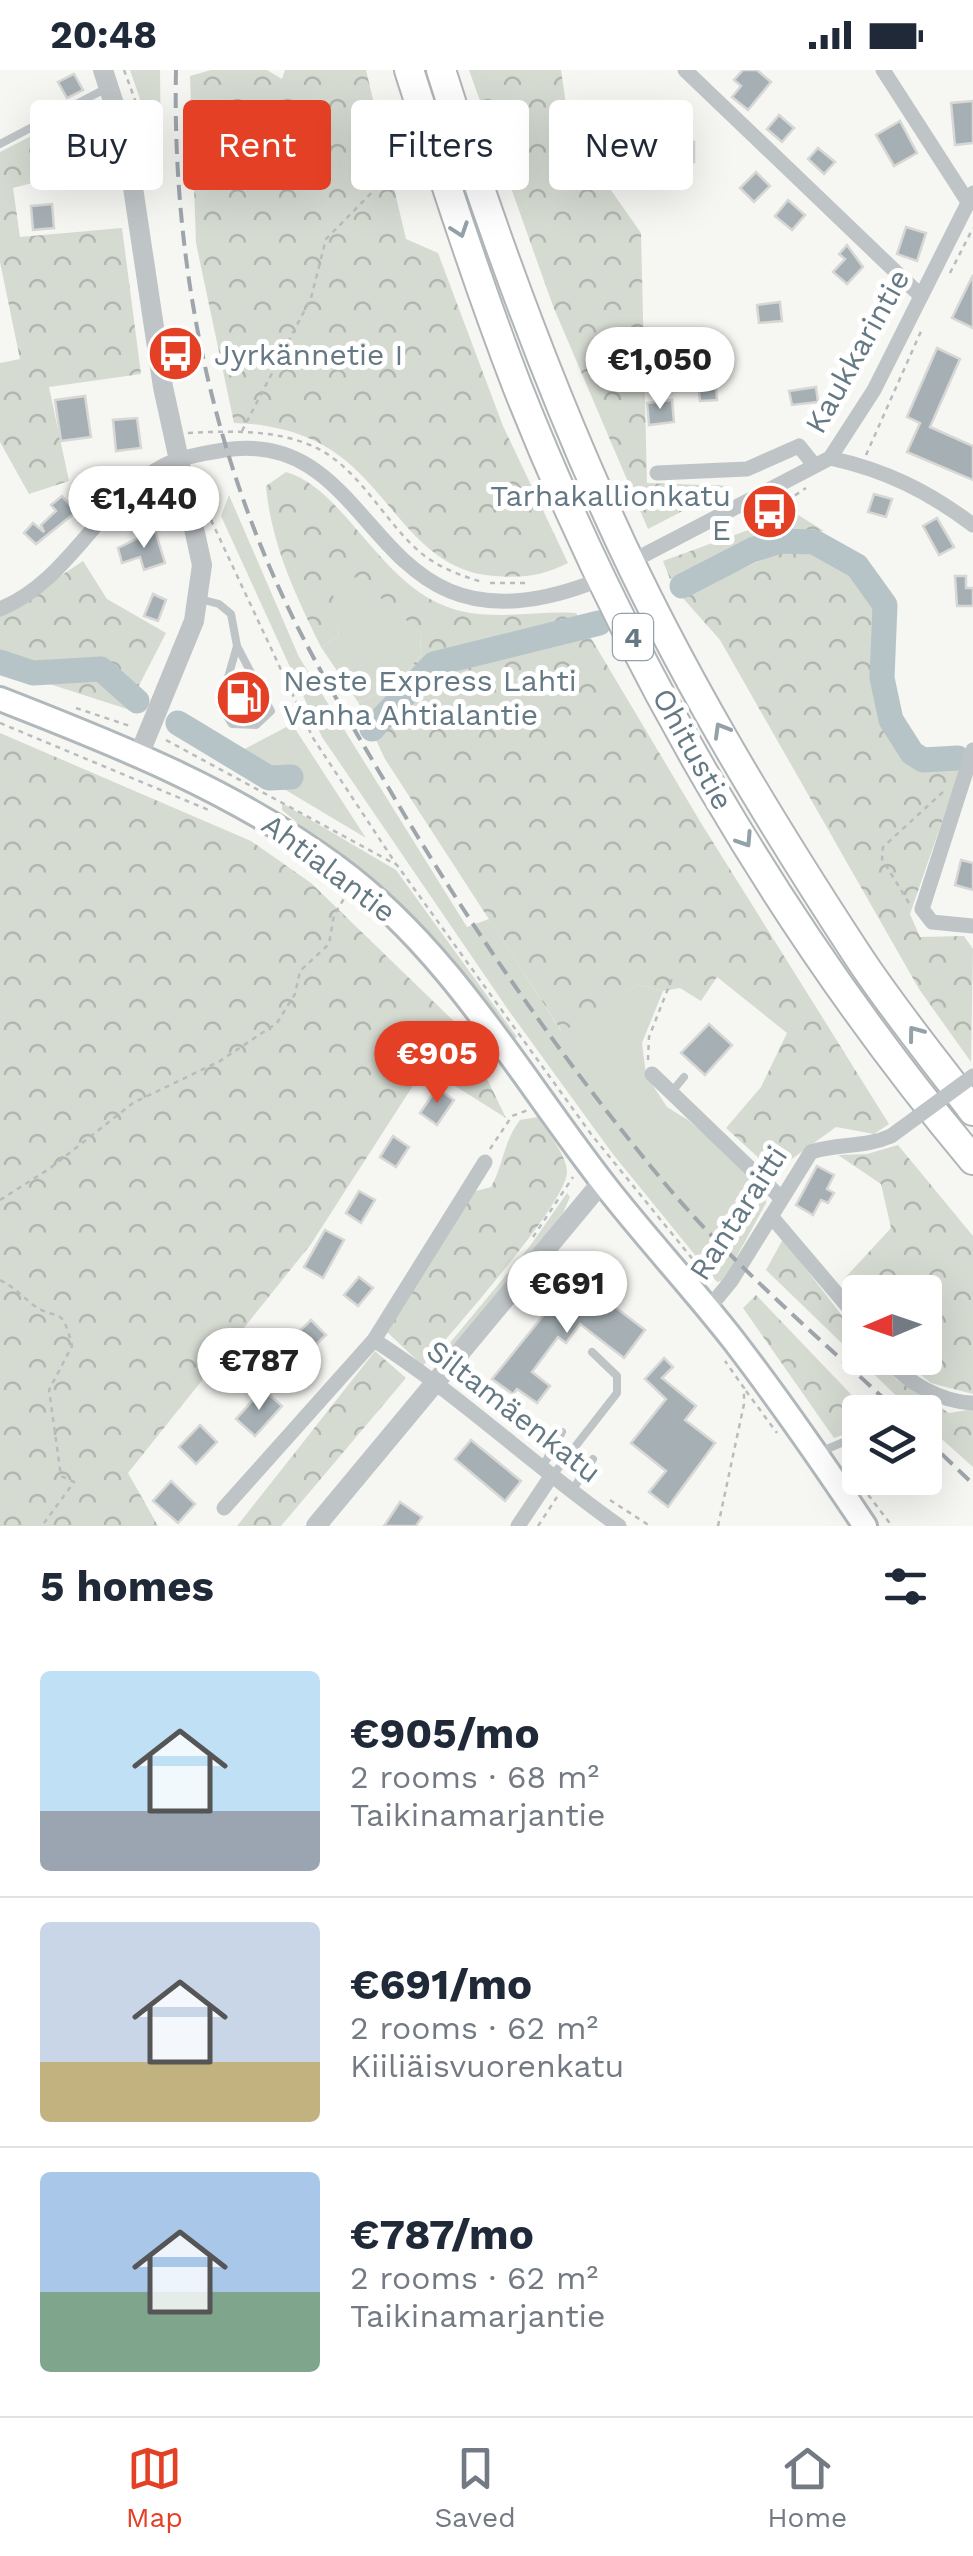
<!DOCTYPE html>
<html lang="en">
<head>
<meta charset="utf-8">
<style>
  :root { --surface:#fff; --page:#f2f2f3; --text:#1f2937; --muted:#747a83; --line:#e0e1e3; --accent:#e44025 }
  body { margin:0; font-family:"Work Sans",sans-serif; background:var(--page); color:var(--text); height:100vh; display:flex; flex-direction:column; font-size:38px; white-space:nowrap }
  * { box-sizing:border-box; margin:0 }
  p { font-size:32px; color:var(--muted) }
  .icon { flex:none; width:55px; height:55px; fill:none; stroke:currentColor; stroke-width:2; stroke-linecap:round; stroke-linejoin:round }
  .map { position:relative; height:1456px; overflow:hidden }
  .sheet { display:flex; flex-direction:column; background:var(--surface); flex:1 }
  .sheet>* { flex:none }
  .hud { position:absolute; left:30px; top:30px; width:915px; height:90px; display:flex; gap:20px }
  .needle { width:65px; rotate:268deg }
  .fabs { position:absolute; left:842px; top:1205px; display:grid; gap:20px }
  .fabs a { display:grid; place-items:center; width:100px; height:100px; border-radius:10px; background:var(--surface); box-shadow:0 10px 40px #0002; font-size:50px }
  .price { position:absolute; translate:-50% -85px; padding:0 22px; border-radius:35px; background:#fff; color:#222; font-size:32px; line-height:65px; filter:drop-shadow(0 2px 5px #0008) }
  .price::after { content:''; position:absolute; left:50%; top:60px; width:30px; height:22px; margin-left:-15px; background:inherit; clip-path:polygon(0 0,100% 0,50% 100%) }
  .price.on { background:var(--accent); color:#fff }
  ul { padding:0; list-style:none }
  li { display:flex; align-items:center; gap:30px; height:250px; padding:0 40px }
  li+li { border-top:2px solid var(--line) }
  li span { display:grid; place-items:center; flex:none; width:280px; height:200px; border-radius:10px; color:#555 }
  li>.icon { margin-inline-start:auto }
  span .icon { width:120px; height:120px; fill:#fffc; stroke-width:1 }
  li b { font-size:42px }
  h2 { display:flex; justify-content:space-between; align-items:center; height:120px; padding:0 40px; font-size:42px }
  .chip { padding:0 35px; border-radius:10px; background:var(--surface); box-shadow:0 10px 40px #0002; font-size:35px; line-height:90px }
  .chip.on { background:var(--accent); color:#fff }
  .status { display:flex; justify-content:space-between; align-items:center; height:70px; padding:0 50px; background:var(--surface); direction:ltr }
  .status svg { height:28px; fill:currentColor }
  .menu { display:flex; justify-content:space-around; align-items:center; height:140px; border-top:2px solid var(--line); background:var(--surface); font-size:28px; color:var(--muted) }
  .menu a { display:grid; justify-items:center; gap:5px }
  .menu .on { color:var(--accent) }
  .map>svg:first-child { display:block }
  .green { fill:#d6dbd2 }
  .forest { fill:url(#forest-crowns) }
  .lines { fill:none; stroke-linecap:round; stroke-linejoin:round }
  .river { stroke:#b6c4c7; stroke-width:25 }
  .building { fill:#a6b0b4; stroke:#d7d7d5; stroke-width:2.5 }
  .secondary-casing { stroke:#b1b8bb; stroke-width:28 }
  .motorway-casing { stroke:#b0b5b8; stroke-width:32 }
  .path { stroke:#b9bcbe; stroke-width:2.5; stroke-dasharray:5 5; stroke-linecap:butt }
  .service { stroke:#bfc4c7; stroke-width:8 }
  .minor { stroke:#bfc4c7; stroke-width:15 }
  .tertiary { stroke:#bfc4c7; stroke-width:20 }
  .secondary { stroke:#fff; stroke-width:22 }
  .motorway { stroke:#fff; stroke-width:28 }
  .rail { stroke:#9ea6ab; stroke-width:4; stroke-dasharray:15 8; stroke-linecap:butt }
  .minor-bridge { stroke:#bfc4c7; stroke-width:15 }
  .oneway { stroke:#93a1a9 }
  .labels { text-anchor:middle; dominant-baseline:central; stroke-width:10; stroke-linejoin:round; paint-order:stroke }
  .shield { fill:#fff; stroke:#93a1a9; stroke-width:2.5 }
  .shield-label { font-size:28px; font-weight:bold; fill:#657984 }
  .street-label { font-size:30px; fill:#657984; stroke:#fff }
  .poi-label { font-size:30px; fill:#657984; stroke:#fff; text-anchor:start }
</style>
</head>
<body>
<div class="status"><b>20:48</b><svg viewBox="0 0 49 12"><path d="M0 12V9h3v3zM5 12V6h3v6zM10 12V3h3v9zM15 12V0h3v12zM26 1h20v11H26zM47 4h2v5h-2z"/></svg></div>
<div class="map">
<svg width="973" height="1456" viewBox="0 0 973 1456">
  <defs>
    <pattern id="forest-crowns" width="20" height="18" patternUnits="userSpaceOnUse" patternTransform="scale(2.5)"><rect width="20" height="18" fill="#d6dbd2"/><path d="M2 6a3 3 0 1 1 6 0M12 15a3 3 0 1 1 6 0" fill="none" stroke="#b1b6b0"/></pattern>
  </defs>
  <rect width="100%" height="100%" fill="#f6f6f3"/>
  <g class="green">
    <polygon points="130,0 160,0 161,90"/>
    <polygon points="229,425 299,587 467,857 489,849 561,961 639,915 663,921 642,973 646,1005 667,1037 688,1050 765,1116 766,1133 724,1210 717,1212 612,1083 509,941 322,667 221,446"/>
    <polygon points="356,506 420,562 421,585 393,617 358,632 321,577 339,566 332,524"/>
    <polygon points="292,654 366,768 279,716 241,681"/>
    <polygon points="282,733 396,800 517,967 511,971 395,833 282,740"/>
    <polygon points="567,1123 570,1127 563,1143 445,1292 439,1286 530,1176"/>
  </g>
  <g class="forest">
    <path d="M211 0H267L282 9 285 0H366L406 169 438 183 503 356 568 493C542 506 524 508 494 506 425 501 399 439 353 397 320 366 277 354 234 353L196 173 190 6Z"/>
    <polygon points="469,0 561,0 570,62 641,163 647,413 731,416 648,459 553,236"/>
    <polygon points="98,32 112,92 13,118 20,167 122,158 141,304 49,317 69,411 29,424 0,372 0,293 20,289 0,192 0,82"/>
    <path d="M286 402C343 418 378 510 445 536 488 553 532 540 576 543L701 753 889 1054 874 1064 836 1057 774 1102 726 1058 761 1017 787 963 717 907 701 931 680 918 663 921 639 915 562 962 385 689 358 632 393 617 421 585 420 562 356 507 333 524 339 566 321 577C296 526 271 474 266 416Z"/>
    <polygon points="795,443 824,461 767,464 670,509 663,491"/>
    <path d="M785 479C821 482 865 503 876 542 882 563 868 590 871 612 877 648 899 673 920 700L962 694 910 844 920 867 964 866 973 879 971 992 919 919 720 570 682 527Z"/>
    <polygon points="83,491 107,529 166,563 127,639 0,598 0,546"/>
    <polygon points="0,663 251,771 311,813 464,961 506,1048 425,997 311,1174 128,1403 158,1456 0,1456"/>
    <path d="M538 1047C547 1062 567 1085 567 1102 567 1133 449 1265 423 1296L387 1262 472 1122 491 1117C504 1094 503 1072 520 1050Z"/>
    <polygon points="898,1075 973,1166 973,1324 931,1313 900,1288 925,1288 925,1222 860,1222 860,1233 843,1210 891,1158 881,1114 838,1085 867,1084"/>
    <polygon points="783,1169 860,1269 860,1288 877,1288 897,1310 949,1343 973,1339 973,1397 925,1354 925,1342 913,1342 766,1200"/>
    <polygon points="756,1225 868,1342 860,1342 860,1359 834,1368 743,1238"/>
    <polygon points="375,1281 406,1308 281,1456 237,1456"/>
  </g>
  <g class="lines">
    <g class="river">
      <polyline points="682,516 752,480 780,471 814,472 857,496 885,535 882,608 891,650 912,683 923,690 958,688"/>
      <polyline points="0,592 33,603 101,599 137,631"/>
      <polyline points="178,653 269,708 291,707"/>
      <polyline points="372,659 434,594 599,553"/>
    </g>
  </g>
  <g class="building">
    <polygon points="743,0 757,0 771,12 748,40 732,27 741,16 734,10"/>
    <polygon points="74,4 83,20 67,28 58,12"/>
    <polygon points="973,31 973,73 955,75 951,33"/>
    <polygon points="605,44 622,58 612,70 606,64 597,75 586,67"/>
    <polygon points="779,45 794,58 782,72 767,59"/>
    <polygon points="900,51 917,83 894,96 876,65"/>
    <rect x="673" y="72" width="21" height="20"/>
    <polygon points="818,78 835,92 824,104 808,89"/>
    <polygon points="756,102 770,116 754,132 740,118"/>
    <polygon points="788,130 805,145 792,160 775,146"/>
    <polygon points="52,134 54,158 33,160 31,136"/>
    <polygon points="906,157 926,163 917,191 897,184"/>
    <polygon points="847,175 863,197 847,214 833,202 845,189 839,184"/>
    <polygon points="973,205 973,258 952,248"/>
    <polygon points="780,232 782,251 759,253 757,235"/>
    <polygon points="937,278 960,289 930,357 973,376 973,410 907,382 920,353 907,347"/>
    <polygon points="715,301 717,330 700,331 697,303"/>
    <polygon points="816,317 818,332 792,335 789,321"/>
    <polygon points="85,326 91,367 61,371 55,330"/>
    <polygon points="672,330 674,352 649,355 647,333"/>
    <polygon points="137,348 141,378 116,381 113,350"/>
    <polygon points="874,424 892,429 886,447 868,442"/>
    <polygon points="62,426 76,442 36,474 24,463 33,453 44,462 41,455 56,441 51,435"/>
    <polygon points="937,448 954,477 939,485 923,456"/>
    <polygon points="155,460 165,493 144,500 140,487 122,493 118,478"/>
    <polygon points="955,506 966,506 966,518 973,518 973,536 957,536"/>
    <polygon points="153,524 166,530 158,551 144,546"/>
    <polygon points="961,790 973,793 973,820 955,815"/>
    <polygon points="709,954 732,975 705,1005 681,983"/>
    <polygon points="437,1018 454,1030 437,1055 420,1043"/>
    <polygon points="393,1066 409,1077 396,1097 380,1087"/>
    <polygon points="817,1096 834,1105 827,1119 834,1123 828,1133 821,1130 813,1145 796,1135"/>
    <polygon points="359,1121 375,1130 361,1153 346,1143"/>
    <polygon points="325,1160 344,1170 323,1208 304,1197"/>
    <polygon points="575,1206 645,1260 624,1288 580,1254 566,1273 558,1267 532,1302 550,1316 537,1333 517,1319 513,1324 492,1309"/>
    <polygon points="359,1207 373,1218 358,1236 344,1225"/>
    <polygon points="311,1250 326,1265 293,1297 278,1282"/>
    <polygon points="664,1288 673,1297 662,1308 696,1336 685,1350 715,1373 668,1437 649,1422 666,1401 631,1373 666,1329 645,1309"/>
    <polygon points="263,1319 282,1336 255,1366 236,1349"/>
    <polygon points="200,1355 217,1372 196,1394 179,1377"/>
    <polygon points="471,1370 521,1411 505,1431 455,1389"/>
    <polygon points="171,1411 195,1434 178,1453 153,1431"/>
    <polygon points="400,1432 422,1447 416,1456 384,1456"/>
  </g>
  <g class="lines">
    <defs>
      <path id="secondary" d="M0 629C118 675 234 721 337 797 449 879 520 1006 604 1114 645 1167 692 1217 734 1271 780 1331 823 1393 865 1456"/>
      <g id="motorway">
        <path d="M409 0C443 106 477 212 517 316 626 592 782 862 973 1090"/>
        <path d="M441 0C489 152 543 302 609 447 677 598 765 744 856 883 891 937 934 989 973 1041"/>
      </g>
    </defs>
    <use href="#secondary" class="secondary-casing"/>
    <use href="#motorway" class="motorway-casing"/>
    <g class="path">
      <polyline points="124,0 145,57 151,113"/>
      <polyline points="950,203 973,158"/>
      <polyline points="242,361 311,228 326,169 397,97"/>
      <path d="M188 363C229 361 271 359 310 375 360 395 385 456 426 487 443 499 462 506 482 512"/>
      <polyline points="866,385 922,259"/>
      <polyline points="770,442 806,418"/>
      <polyline points="211,450 313,668 396,794"/>
      <polyline points="490,513 527,513"/>
      <polyline points="76,638 130,656"/>
      <polyline points="0,653 211,741"/>
      <polyline points="166,670 397,795 591,1064 712,1213"/>
      <polyline points="909,833 882,789 883,777 944,721"/>
      <polyline points="648,990 649,967 673,906"/>
      <polyline points="490,1079 512,1046 528,1040"/>
      <polyline points="0,1130 49,1099 133,1033 220,991 277,953 295,924 300,901 329,874 334,845 345,827"/>
      <polyline points="533,1167 573,1107"/>
      <path d="M0 1210C14 1217 21 1225 32 1234 58 1254 61 1231 72 1276L49 1320 61 1406 74 1412 42 1456"/>
      <polyline points="457,1309 470,1320"/>
      <polyline points="746,1321 777,1363"/>
      <polyline points="856,1409 892,1456"/>
      <polyline points="610,1430 650,1456"/>
      <polyline points="538,1456 557,1427"/>
      <polyline points="718,1456 744,1334 744,1318 725,1291"/>
    </g>
    <g class="service">
      <polyline points="0,74 105,19"/>
      <polyline points="200,529 219,534 231,544 237,576 271,641 256,655 232,654 220,635 237,576"/>
      <polyline points="670,1024 684,1007"/>
      <polyline points="820,1382 860,1365"/>
      <polyline points="543,1396 562,1362"/>
      <polyline points="553,1405 617,1323 617,1306 592,1282"/>
      <polyline points="571,1422 593,1389"/>
    </g>
    <g class="minor">
      <polyline points="685,0 921,226"/>
      <polyline points="883,0 968,132"/>
      <path d="M830 388C885 400 928 421 973 455"/>
      <polyline points="657,403 747,399 799,376 815,396"/>
      <polyline points="646,484 830,388 874,320 973,123"/>
      <path d="M0 539C71 510 99 429 165 395 181 387 205 383 224 380 387 355 363 599 591 513"/>
      <polyline points="973,680 922,839 932,852 973,856"/>
      <polyline points="652,1004 780,1127"/>
      <polyline points="771,1146 860,1251"/>
      <path d="M708 1239 731 1211 811 1082C839 1073 864 1078 891 1066"/>
      <path d="M374 1270C461 1326 535 1397 619 1456"/>
      <path d="M887 1288C907 1313 941 1332 973 1333"/>
      <polyline points="224,1438 374,1270 485,1092"/>
      <polyline points="518,1456 550,1408"/>
    </g>
    <g class="tertiary">
      <polyline points="103,0 126,71 163,317 202,495 194,551 139,685"/>
      <polyline points="316,1456 602,1112"/>
    </g>
    <use href="#secondary" class="secondary"/>
    <use href="#motorway" class="motorway"/>
    <g class="rail">
      <path d="M176 0C172 181 207 365 284 529 316 598 357 663 395 729 475 864 566 995 667 1116 736 1198 821 1269 898 1342"/>
      <polyline points="925,1368 973,1414"/>
    </g>
    <polyline class="minor-bridge" points="891,1066 973,1006"/>
  </g>
  <defs><path id="oneway-chevron" d="M-2-3.5L2.5 0L-2 3.5" fill="none" stroke-width="1.6" stroke-linecap="round" stroke-linejoin="round" transform="scale(2.5)"/></defs>
  <g class="oneway">
    <use href="#oneway-chevron" transform="translate(460 160) rotate(71)"/>
    <use href="#oneway-chevron" transform="translate(721 660) rotate(-120)"/>
    <use href="#oneway-chevron" transform="translate(745 770) rotate(57)"/>
    <use href="#oneway-chevron" transform="translate(915 963) rotate(-127)"/>
  </g>
  <defs>
    <symbol id="bus-disc" viewBox="-11 -11 22 22"><circle r="9.5" fill="#e44025" stroke="#fff"/><path d="M-5-6H5V4H4V6H2V4H-2V6H-4V4H-5ZM-3.5-4V0h7V-4ZM-3.5 1.2v1.5H-2V1.2ZM2 1.2v1.5H3.5V1.2Z" fill="#fff"/></symbol>
    <symbol id="fuel-disc" viewBox="-11 -11 22 22"><circle r="9.5" fill="#e44025" stroke="#fff"/><path d="M-5.5-6h7V0h2V4h1.3V-2.5L3-4.5l.8-.8L6-3V5H2.5V1h-1V6h-7ZM-4.2-4.7v3.2H.2V-4.7Z" fill="#fff"/></symbol>
  </defs>
  <g fill-rule="evenodd">
    <use href="#bus-disc" x="144" y="252" width="63" height="63"/>
    <use href="#bus-disc" x="738" y="410" width="63" height="63"/>
    <use href="#fuel-disc" x="212" y="596" width="63" height="63"/>
  </g>
  <g class="labels">
    <rect class="shield" x="613" y="544" width="40" height="46" rx="8"/>
    <g class="shield-label">
      <text x="633" y="567">4</text>
    </g>
    <g class="street-label">
      <text transform="translate(857 281) rotate(-61)">Kaukkarintie</text>
      <text transform="translate(693 679) rotate(61)">Ohitustie</text>
      <text transform="translate(329 798) rotate(37)">Ahtialantie</text>
      <text transform="translate(738 1143) rotate(-57)">Rantaraitti</text>
      <text transform="translate(514 1341) rotate(38)">Siltamäenkatu</text>
    </g>
    <g class="poi-label">
      <text x="214" y="284">Jyrkännetie I</text>
      <text x="731" y="425" text-anchor="end">Tarhakallionkatu<tspan x="731" dy="34">E</tspan></text>
      <text x="283" y="610">Neste Express Lahti<tspan x="283" dy="34">Vanha Ahtialantie</tspan></text>
    </g>
  </g>
</svg>
<div class="fabs">
<a><svg class="needle" viewBox="-14 -14 28 28"><path d="M0-13l5 13h-10z" fill="#e53935"/><path d="M0 13l5-13h-10z" fill="#747a83"/></svg></a>
<a><svg class="icon" aria-label="layers" viewBox="0 0 24 24"><path d="M12 4l9 5-9 5-9-5zM3 14l9 5 9-5"/></svg></a>
</div>
<b class="price" style="left:660px;top:342px">€1,050</b>
<b class="price" style="left:144px;top:481px">€1,440</b>
<b class="price on" style="left:437px;top:1036px">€905</b>
<b class="price" style="left:567px;top:1266px">€691</b>
<b class="price" style="left:259px;top:1343px">€787</b>
<div class="hud">
<a class="chip">Buy</a>
<a class="chip on">Rent</a>
<a class="chip">Filters</a>
<a class="chip">New</a>
</div>
</div>
<section class="sheet">
<h2>5 homes<svg class="icon" aria-label="filters" viewBox="0 0 24 24"><path d="M4 7h16M4 17h16"/><circle cx="9" cy="7" r="2"/><circle cx="15" cy="17" r="2"/></svg></h2>
<ul>
<li><span style="background:linear-gradient(#bfe0f5 70%,#9aa5b1 0)"><svg class="icon" aria-label="home" viewBox="0 0 24 24"><path d="M3 11l9-7 9 7M6 9v11h12V9"/></svg></span><div><b>€905/mo</b><p>2 rooms · 68 m²</p><p>Taikinamarjantie</p></div></li>
<li><span style="background:linear-gradient(#c9d6e8 70%,#c2b280 0)"><svg class="icon" aria-label="home" viewBox="0 0 24 24"><path d="M3 11l9-7 9 7M6 9v11h12V9"/></svg></span><div><b>€691/mo</b><p>2 rooms · 62 m²</p><p>Kiiliäisvuorenkatu</p></div></li>
<li><span style="background:linear-gradient(#a9c7e8 60%,#7fa58c 0)"><svg class="icon" aria-label="home" viewBox="0 0 24 24"><path d="M3 11l9-7 9 7M6 9v11h12V9"/></svg></span><div><b>€787/mo</b><p>2 rooms · 62 m²</p><p>Taikinamarjantie</p></div></li>
</ul>
</section>
<nav class="menu">
<a class="on"><svg class="icon" aria-label="map" viewBox="0 0 24 24"><path d="M3 6l6-2 6 2 6-2v14l-6 2-6-2-6 2zM9 4v14M15 6v14"/></svg>Map</a>
<a><svg class="icon" aria-label="saved" viewBox="0 0 24 24"><path d="M7 4h10v16l-5-4-5 4z"/></svg>Saved</a>
<a><svg class="icon" aria-label="home" viewBox="0 0 24 24"><path d="M3 11l9-7 9 7M6 9v11h12V9"/></svg>Home</a>
</nav>
</body>
</html>
